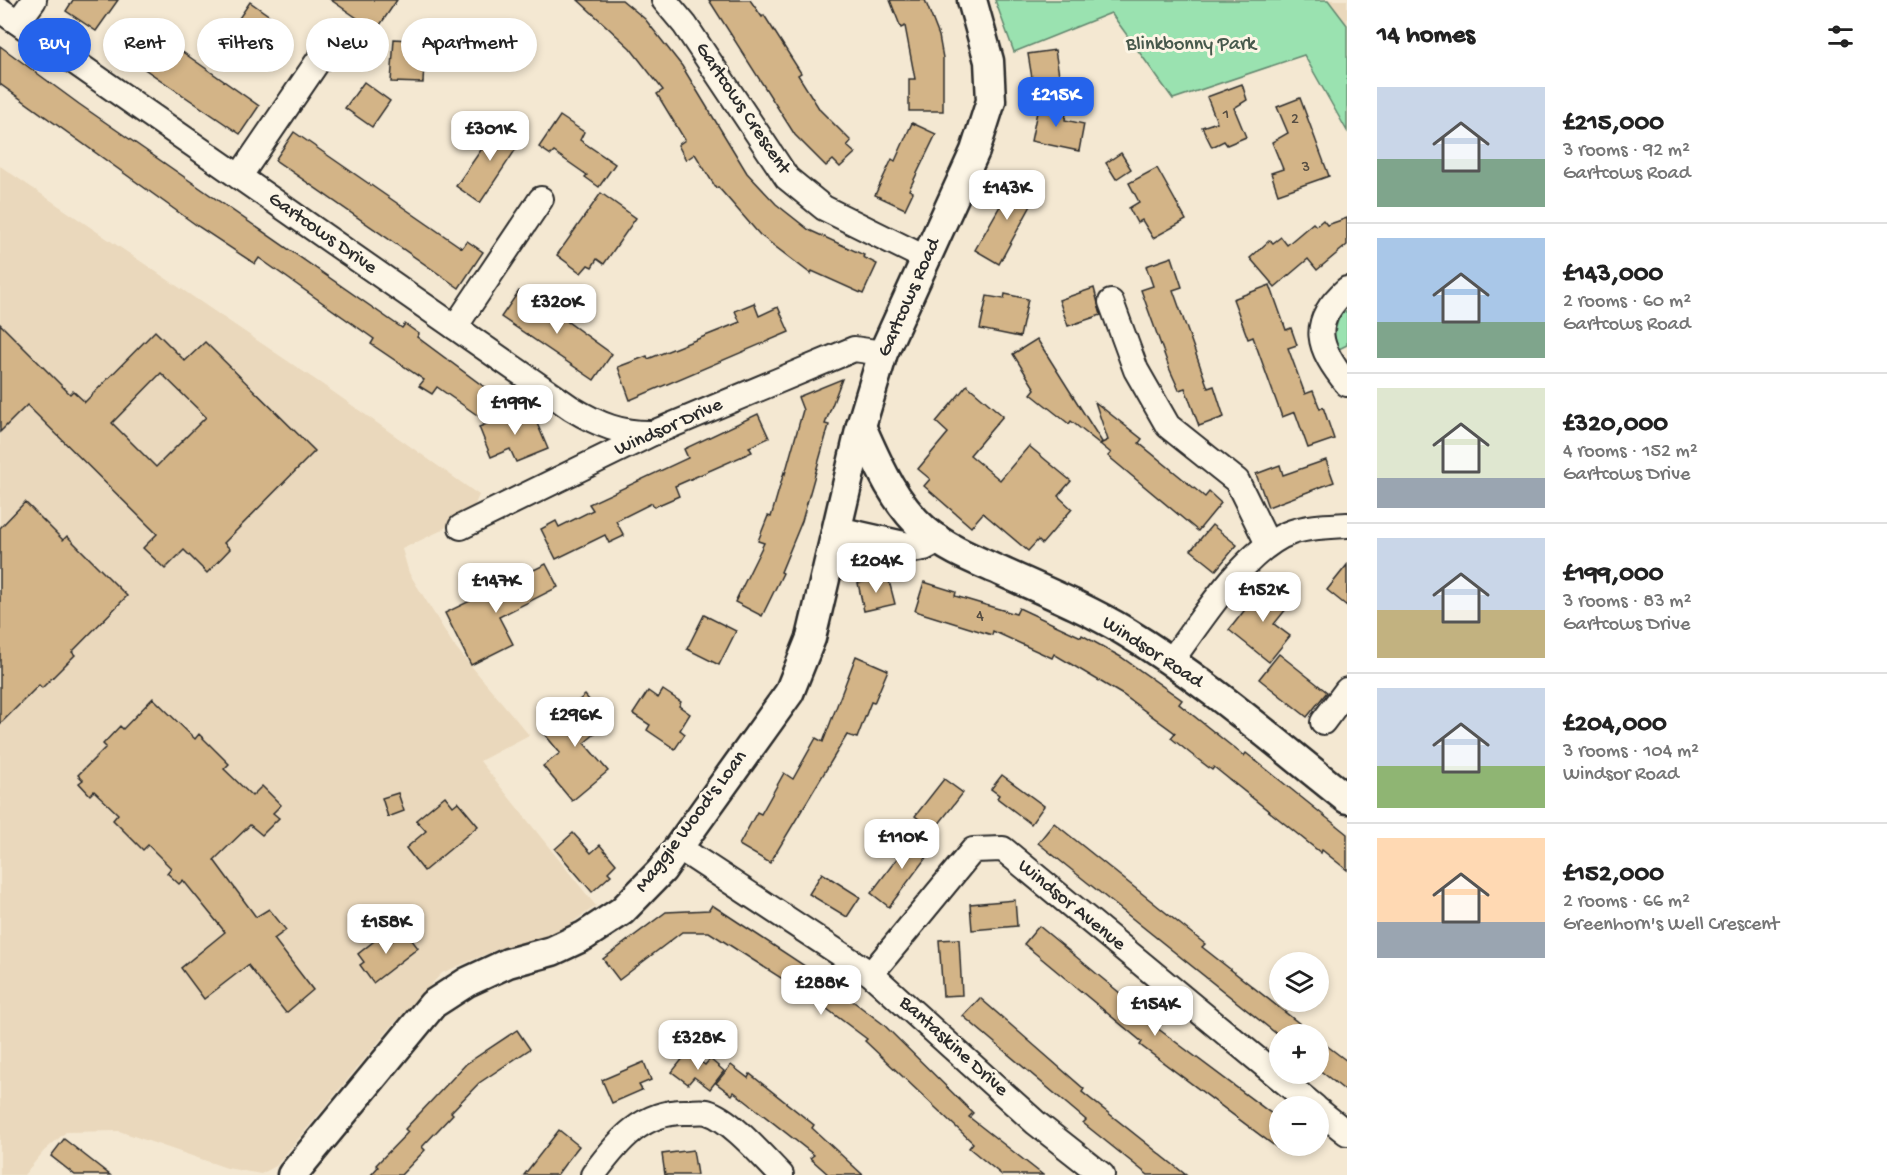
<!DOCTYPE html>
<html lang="en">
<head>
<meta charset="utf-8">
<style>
  :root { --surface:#fff; --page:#f6f6f6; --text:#222; --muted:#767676; --line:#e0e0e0; --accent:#2563eb }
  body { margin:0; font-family:"Gochi Hand",sans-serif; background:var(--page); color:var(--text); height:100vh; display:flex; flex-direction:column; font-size:22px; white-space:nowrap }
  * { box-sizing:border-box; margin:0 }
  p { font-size:20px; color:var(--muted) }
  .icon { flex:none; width:33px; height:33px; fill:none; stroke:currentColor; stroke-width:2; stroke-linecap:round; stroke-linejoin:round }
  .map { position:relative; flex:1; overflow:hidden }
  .details { display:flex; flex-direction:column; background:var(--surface); width:540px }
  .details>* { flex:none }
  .banner { position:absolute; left:18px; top:18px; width:570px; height:54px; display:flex; gap:12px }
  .tools { position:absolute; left:1269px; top:952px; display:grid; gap:12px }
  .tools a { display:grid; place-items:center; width:60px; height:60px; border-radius:50%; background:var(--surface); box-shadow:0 3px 9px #0003; font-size:30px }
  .price { position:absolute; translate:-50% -51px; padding:0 14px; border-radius:12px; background:#fff; color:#222; font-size:20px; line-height:39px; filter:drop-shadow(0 2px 3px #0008) }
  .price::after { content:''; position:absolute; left:50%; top:36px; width:18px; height:14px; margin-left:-9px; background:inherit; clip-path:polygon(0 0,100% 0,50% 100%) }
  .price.on { background:var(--accent); color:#fff }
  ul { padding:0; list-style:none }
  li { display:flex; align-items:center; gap:18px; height:150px; padding:0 30px }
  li+li { border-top:2px solid var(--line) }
  li span { display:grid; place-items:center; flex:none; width:168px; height:120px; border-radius:0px; color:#555 }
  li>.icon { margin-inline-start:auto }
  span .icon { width:72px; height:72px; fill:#fffc; stroke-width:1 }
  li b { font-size:26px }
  h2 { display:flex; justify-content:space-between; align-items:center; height:72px; padding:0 30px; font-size:26px }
  .tag { padding:0 21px; border-radius:27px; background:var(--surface); box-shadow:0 3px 9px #0003; font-size:21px; line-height:54px }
  .tag.on { background:var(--accent); color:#fff }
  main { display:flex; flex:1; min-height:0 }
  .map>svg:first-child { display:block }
  .built { fill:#ead8bc }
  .green { fill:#9ae2b0; stroke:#62866e; stroke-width:1.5 }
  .building { fill:#d3b487; stroke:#2b2b2b; stroke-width:1.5; fill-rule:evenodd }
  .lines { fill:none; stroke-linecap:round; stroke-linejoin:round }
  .minor-casing { stroke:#2b2b2b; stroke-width:28 }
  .tertiary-casing { stroke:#2b2b2b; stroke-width:33 }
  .minor { stroke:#fcf5e5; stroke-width:24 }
  .tertiary { stroke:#fcf5e5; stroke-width:28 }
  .labels { text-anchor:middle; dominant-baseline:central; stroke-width:6; stroke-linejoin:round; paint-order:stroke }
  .number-label { font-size:16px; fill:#554d42 }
  .park-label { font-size:20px; fill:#47594c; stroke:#fcf5e5 }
  .street-label { font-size:20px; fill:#2b2b2b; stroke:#fcf5e5 }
</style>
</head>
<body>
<main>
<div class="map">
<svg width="1347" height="1175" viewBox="0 0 1347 1175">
  <rect width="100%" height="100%" fill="#f4e8d2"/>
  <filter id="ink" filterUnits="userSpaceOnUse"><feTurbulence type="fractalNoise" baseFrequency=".0167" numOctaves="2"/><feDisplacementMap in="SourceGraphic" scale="12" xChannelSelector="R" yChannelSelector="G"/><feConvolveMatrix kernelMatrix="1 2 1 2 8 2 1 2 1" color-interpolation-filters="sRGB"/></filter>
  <g filter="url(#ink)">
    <g class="built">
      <polygon points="1328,0 1347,0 1347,25"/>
      <polygon points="0,166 329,389 479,495 473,509 440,531 402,549 409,573 453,644 529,735 480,761 596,906 541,944 498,949 442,973 391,1027 276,1166 261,1174 227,1168 119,1131 66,1132 44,1151 24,1175 0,1175"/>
    </g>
    <g class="green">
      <polygon points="995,0 1328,0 1347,25 1347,131 1304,55 1173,99 1111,13 1014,52"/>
      <polygon points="1340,312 1347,312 1347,345 1339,349 1333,339"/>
    </g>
    <g class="building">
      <polygon points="73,0 118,0 96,31 66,11"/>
      <polygon points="331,0 397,0 376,31"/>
      <polygon points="578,0 622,0 645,19 682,66 747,173 776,204 809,230 864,255 863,257 877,264 863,294 812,271 811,274 760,235 718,187 716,188 695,154 686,160 678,145 685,140 657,94 663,90 630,48"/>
      <polygon points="709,0 750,0 762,17 764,15 801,73 798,75 820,110 851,141 847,146 855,153 840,167 833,160 826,166 795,135"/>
      <polygon points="890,0 925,0 939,36 943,58 943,111 909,111 909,79 915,79 905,26 901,28"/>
      <polygon points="250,2 274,19 256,43 233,27"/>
      <polygon points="147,27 259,106 240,134 127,57"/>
      <polygon points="394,39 425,41 423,83 391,82"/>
      <polygon points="0,46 79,104 402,328 405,324 419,334 417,337 495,395 480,417 437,387 432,394 419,386 424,380 371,344 374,339 259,258 255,264 199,227 0,84"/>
      <polygon points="1055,50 1060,81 1033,84 1028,54"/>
      <polygon points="364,82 390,101 372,127 345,108"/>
      <polygon points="1242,84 1247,100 1234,108 1246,137 1227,145 1224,141 1212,147 1202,127 1217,122 1207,97"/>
      <polygon points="1300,98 1329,176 1278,194 1271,173 1283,169 1272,142 1288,133 1277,107"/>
      <polygon points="1039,102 1067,107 1065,120 1084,124 1079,151 1031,141"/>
      <polygon points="560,116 584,132 580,140 615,164 599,187 585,177 587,175 554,152 551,155 539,147"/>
      <polygon points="501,121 524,137 480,203 456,186"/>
      <polygon points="912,123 936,134 909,190 913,192 905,209 875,195 892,159 895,161"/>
      <polygon points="294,132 462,248 467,241 483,252 459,288 275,160"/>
      <polygon points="1121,153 1131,169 1116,179 1106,163"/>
      <polygon points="1157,168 1186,220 1153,238 1142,220 1137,223 1129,208 1139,202 1129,183"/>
      <polygon points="1016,178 1039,191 999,264 975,250"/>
      <polygon points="601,193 636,218 604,264 597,259 592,267 588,265 581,273 557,255"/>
      <polygon points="1347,218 1347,245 1317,270 1308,259 1275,287 1250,258 1270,240 1273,243 1281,237 1287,245 1313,223 1316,226 1323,220 1327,225"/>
      <polygon points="1172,257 1182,287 1173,290 1208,388 1214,386 1224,417 1199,426 1185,388 1179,390 1170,370 1141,290 1153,286 1146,266"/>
      <polygon points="1270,285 1286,330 1291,328 1297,345 1288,348 1305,394 1313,391 1320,409 1323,407 1334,439 1308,448 1295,412 1282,417 1253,337 1248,339 1233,299"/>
      <polygon points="1094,288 1101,315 1068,326 1059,300"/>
      <polygon points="519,291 552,314 554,312 612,354 594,380 501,317"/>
      <polygon points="1005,294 1028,299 1020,337 980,329 987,296 1004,299"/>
      <polygon points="754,303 759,316 778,307 789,332 630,400 618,367 647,356 648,359 740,322 735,311"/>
      <path d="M0 324 70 394 73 391 85 402 155 331 185 361 205 342 315 451 224 543 230 549 207 573 184 550 165 569 143 548 157 534 27 405 0 432ZM161 373 206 417 156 467 112 423Z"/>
      <polygon points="1037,339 1102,442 1100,444 1071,421 1069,424 1031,394 1035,389 1013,354"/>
      <polygon points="842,379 825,424 829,425 802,521 781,572 783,573 762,616 735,602 764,543 758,541 768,516 771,517 784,472 785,474 803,410 798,397"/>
      <polygon points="967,385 1003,416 970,455 1000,480 1029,446 1071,481 1058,496 1072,509 1042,544 1038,540 1028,551 983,513 971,527 924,486 930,479 918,469 948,433 936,422"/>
      <polygon points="1095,402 1142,439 1139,443 1205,497 1209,492 1221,503 1198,531 1108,456 1111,453 1100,444 1108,440"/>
      <polygon points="530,407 548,449 516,462 510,449 491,457 479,427"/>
      <polygon points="758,414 769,438 749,447 752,452 675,486 679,496 654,507 652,503 616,521 624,536 609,543 605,535 556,559 541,529 556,521 559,527 593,510 589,504 688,458 684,449"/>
      <polygon points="1326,460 1334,482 1268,507 1256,474 1280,465 1283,475"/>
      <polygon points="25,502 63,540 67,536 127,596 72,652 75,655 42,688 39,685 0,724 0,528"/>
      <polygon points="1212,525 1237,545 1216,570 1191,550"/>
      <polygon points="546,564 558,587 499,617 513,644 471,665 445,613"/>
      <polygon points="1347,565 1347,606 1327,590"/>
      <polygon points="888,577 895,604 864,611 858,583"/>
      <polygon points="924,582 956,592 955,596 1016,614 1019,608 1081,637 1082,635 1121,657 1182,700 1179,704 1244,756 1246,753 1347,834 1347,870 1322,850 1321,853 1214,767 1212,770 1191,754 1171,738 1175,733 1123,695 1054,654 1052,658 993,631 992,635 915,611"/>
      <polygon points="1266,583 1291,603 1274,624 1290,636 1269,662 1229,630"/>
      <polygon points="704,615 736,631 719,665 687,649"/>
      <polygon points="1279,654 1327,692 1307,717 1259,679"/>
      <polygon points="856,656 888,670 874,703 871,702 857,738 847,735 770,863 739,845 757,812 761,814 784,773 793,779 816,738 823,742"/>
      <polygon points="663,690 681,702 679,706 690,714 680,730 685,734 675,749 647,730 650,725 633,714 648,691 658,698"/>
      <polygon points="585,695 608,723 584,743 608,771 572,801 543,766 560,753 542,731"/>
      <polygon points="153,698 195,739 199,734 229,764 224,769 252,796 262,786 281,805 273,813 279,818 262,835 250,825 214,860 256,917 269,909 286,930 274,939 313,990 286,1013 248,965 204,999 181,968 225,932 183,880 179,884 167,873 171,868 148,845 143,850 113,820 118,814 94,791 90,795 79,783 83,780 78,775 106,747 103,744 120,726 123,729"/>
      <polygon points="1002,775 1044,806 1031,824 997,798 999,795 991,789"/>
      <polygon points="944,779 963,793 934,830 915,816"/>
      <polygon points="398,793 404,811 388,817 382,798"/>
      <polygon points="445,796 453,806 458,802 478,826 424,871 406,848 426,831 416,820"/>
      <polygon points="1054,823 1205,944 1202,947 1314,1035 1278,1035 1038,843"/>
      <polygon points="573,833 591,853 600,845 616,864 608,872 611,875 592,892 555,849"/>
      <polygon points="916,833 934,847 889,907 871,893"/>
      <polygon points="822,873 860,897 847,917 809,894"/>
      <polygon points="1015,900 1017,926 972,930 970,904"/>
      <polygon points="712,905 817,974 883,1024 973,1113 969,1117 1043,1175 1002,1175 969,1148 973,1143 865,1041 867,1039 811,997 709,932 682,932 619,980 603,959 666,912 709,910"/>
      <polygon points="1039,926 1144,1013 1141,1016 1280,1120 1280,1150 1140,1045 1142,1042 1024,944"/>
      <polygon points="405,931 418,948 373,983 360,965 364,962 358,954 383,934 389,943"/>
      <polygon points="959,939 962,995 943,996 939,940"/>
      <polygon points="980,998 1084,1089 1082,1092 1186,1175 1148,1175 1083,1123 1086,1120 963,1016"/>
      <polygon points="517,1030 530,1049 479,1083 451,1112 453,1114 422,1147 425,1150 401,1175 371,1175 378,1167 376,1165 408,1132 405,1129 466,1064"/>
      <polygon points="1318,1039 1347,1061 1347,1092 1318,1069"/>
      <polygon points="688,1052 705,1065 710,1059 724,1071 710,1089 694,1077 688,1084 672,1072"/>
      <polygon points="644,1062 651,1080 639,1085 642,1090 612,1103 602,1080"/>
      <polygon points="731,1065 748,1078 750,1074 814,1125 812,1128 863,1175 829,1175 810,1158 814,1155 734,1092 732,1095 716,1083"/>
      <polygon points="559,1130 579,1146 565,1164 557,1175 524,1175"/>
      <polygon points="64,1139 110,1175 75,1175 51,1156"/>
      <polygon points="693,1150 697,1175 665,1175 662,1154"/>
    </g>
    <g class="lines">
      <defs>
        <g id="minor">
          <polyline points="664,0 685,25 787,178 824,208 925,258"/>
          <path d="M0 10 571 408C599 425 621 434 653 433"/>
          <polyline points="18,22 34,0"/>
          <polyline points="239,177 331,42"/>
          <path d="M1347 289C1308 323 1318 348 1347 384"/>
          <polyline points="1111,302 1136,370 1168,426 1237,481 1268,544"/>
          <polyline points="455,327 541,199"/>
          <polyline points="461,527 653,433 854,349 883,353"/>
          <path d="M1171 661C1201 621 1245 548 1292 532 1309 526 1329 526 1347 525"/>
          <polyline points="1323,722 1347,690"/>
          <polyline points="678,847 871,974 1036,1123 1102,1175"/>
          <polyline points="871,974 973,850 1003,849 1315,1107"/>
          <polyline points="1318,1110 1347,1133"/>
          <path d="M593 1175C618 1141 643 1110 688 1112 694 1112 702 1111 707 1112 731 1119 763 1157 781 1175"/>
        </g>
        <g id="tertiary">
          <path d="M861 426C877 462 894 503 925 530 947 549 973 559 1000 571 1042 590 1086 608 1126 632 1205 680 1275 742 1347 799"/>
          <polyline points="837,531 912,548 924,546 937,539"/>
          <polyline points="292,1175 433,1004 467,982 508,963 552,951 584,936 622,911 662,870 789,693 811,638 861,426 883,353 975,151 991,101 989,61 972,0"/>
        </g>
      </defs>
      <use href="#minor" class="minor-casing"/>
      <use href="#tertiary" class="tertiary-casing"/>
      <use href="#minor" class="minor"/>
      <use href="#tertiary" class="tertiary"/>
    </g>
  </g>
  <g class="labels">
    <g class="number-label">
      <text x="1226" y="115">1</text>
      <text x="1295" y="120">2</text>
      <text x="1306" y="168">3</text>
      <text x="980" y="617">4</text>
    </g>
    <g class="park-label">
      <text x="1191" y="45">Blinkbonny Park</text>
    </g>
    <g class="street-label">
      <text transform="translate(742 109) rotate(56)">Gartcows Crescent</text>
      <text transform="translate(322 234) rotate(35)">Gartcows Drive</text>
      <text transform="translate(910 298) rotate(-66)">Gartcows Road</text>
      <text transform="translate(669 428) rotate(-24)">Windsor Drive</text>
      <text transform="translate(1152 653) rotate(33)">Windsor Road</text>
      <text transform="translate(692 822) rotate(-53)">Maggie Wood's Loan</text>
      <text transform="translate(1071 906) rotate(39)">Windsor Avenue</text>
      <text transform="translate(953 1047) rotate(42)">Bantaskine Drive</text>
    </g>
  </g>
</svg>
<div class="tools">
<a><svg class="icon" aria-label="layers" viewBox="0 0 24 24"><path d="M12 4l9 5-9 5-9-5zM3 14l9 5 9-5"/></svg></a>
<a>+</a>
<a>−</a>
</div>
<b class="price on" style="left:1056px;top:128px">£215K</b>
<b class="price" style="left:490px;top:162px">£301K</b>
<b class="price" style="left:1007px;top:221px">£143K</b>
<b class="price" style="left:557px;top:335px">£320K</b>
<b class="price" style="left:515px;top:436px">£199K</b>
<b class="price" style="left:876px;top:594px">£204K</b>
<b class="price" style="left:496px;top:614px">£147K</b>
<b class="price" style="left:1263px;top:623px">£152K</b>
<b class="price" style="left:575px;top:748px">£296K</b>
<b class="price" style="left:902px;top:870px">£110K</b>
<b class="price" style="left:386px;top:955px">£158K</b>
<b class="price" style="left:821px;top:1016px">£288K</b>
<b class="price" style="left:1155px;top:1037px">£154K</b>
<b class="price" style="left:698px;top:1071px">£328K</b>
<div class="banner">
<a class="tag on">Buy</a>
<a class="tag">Rent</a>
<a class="tag">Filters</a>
<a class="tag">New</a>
<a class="tag">Apartment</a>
</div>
</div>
<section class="details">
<h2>14 homes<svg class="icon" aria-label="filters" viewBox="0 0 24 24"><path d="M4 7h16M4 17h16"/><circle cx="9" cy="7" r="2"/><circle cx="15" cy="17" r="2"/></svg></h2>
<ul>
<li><span style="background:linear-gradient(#c9d6e8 60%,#7fa58c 0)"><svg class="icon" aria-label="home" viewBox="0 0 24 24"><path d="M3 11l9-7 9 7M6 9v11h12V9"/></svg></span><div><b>£215,000</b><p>3 rooms · 92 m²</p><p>Gartcows Road</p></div></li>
<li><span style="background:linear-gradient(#a9c7e8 70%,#7fa58c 0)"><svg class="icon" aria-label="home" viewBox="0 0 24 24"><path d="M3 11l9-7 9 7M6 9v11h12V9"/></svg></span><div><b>£143,000</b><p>2 rooms · 60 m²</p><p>Gartcows Road</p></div></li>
<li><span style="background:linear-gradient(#dfe7d0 75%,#9aa5b1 0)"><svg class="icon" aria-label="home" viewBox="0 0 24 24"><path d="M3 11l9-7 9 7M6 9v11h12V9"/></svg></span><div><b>£320,000</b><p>4 rooms · 152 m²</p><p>Gartcows Drive</p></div></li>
<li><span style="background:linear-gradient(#c9d6e8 60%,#c2b280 0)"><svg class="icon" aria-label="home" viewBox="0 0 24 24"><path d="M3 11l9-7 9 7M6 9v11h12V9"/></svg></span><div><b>£199,000</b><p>3 rooms · 83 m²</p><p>Gartcows Drive</p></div></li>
<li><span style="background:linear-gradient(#c9d6e8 65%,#8fb573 0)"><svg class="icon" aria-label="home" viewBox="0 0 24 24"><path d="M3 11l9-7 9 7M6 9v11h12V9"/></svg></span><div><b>£204,000</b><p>3 rooms · 104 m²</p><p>Windsor Road</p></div></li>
<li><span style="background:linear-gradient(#ffd9b3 70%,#9aa5b1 0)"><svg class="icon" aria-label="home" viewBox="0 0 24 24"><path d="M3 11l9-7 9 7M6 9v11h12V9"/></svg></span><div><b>£152,000</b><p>2 rooms · 66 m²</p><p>Greenhorn's Well Crescent</p></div></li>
</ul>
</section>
</main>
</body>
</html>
